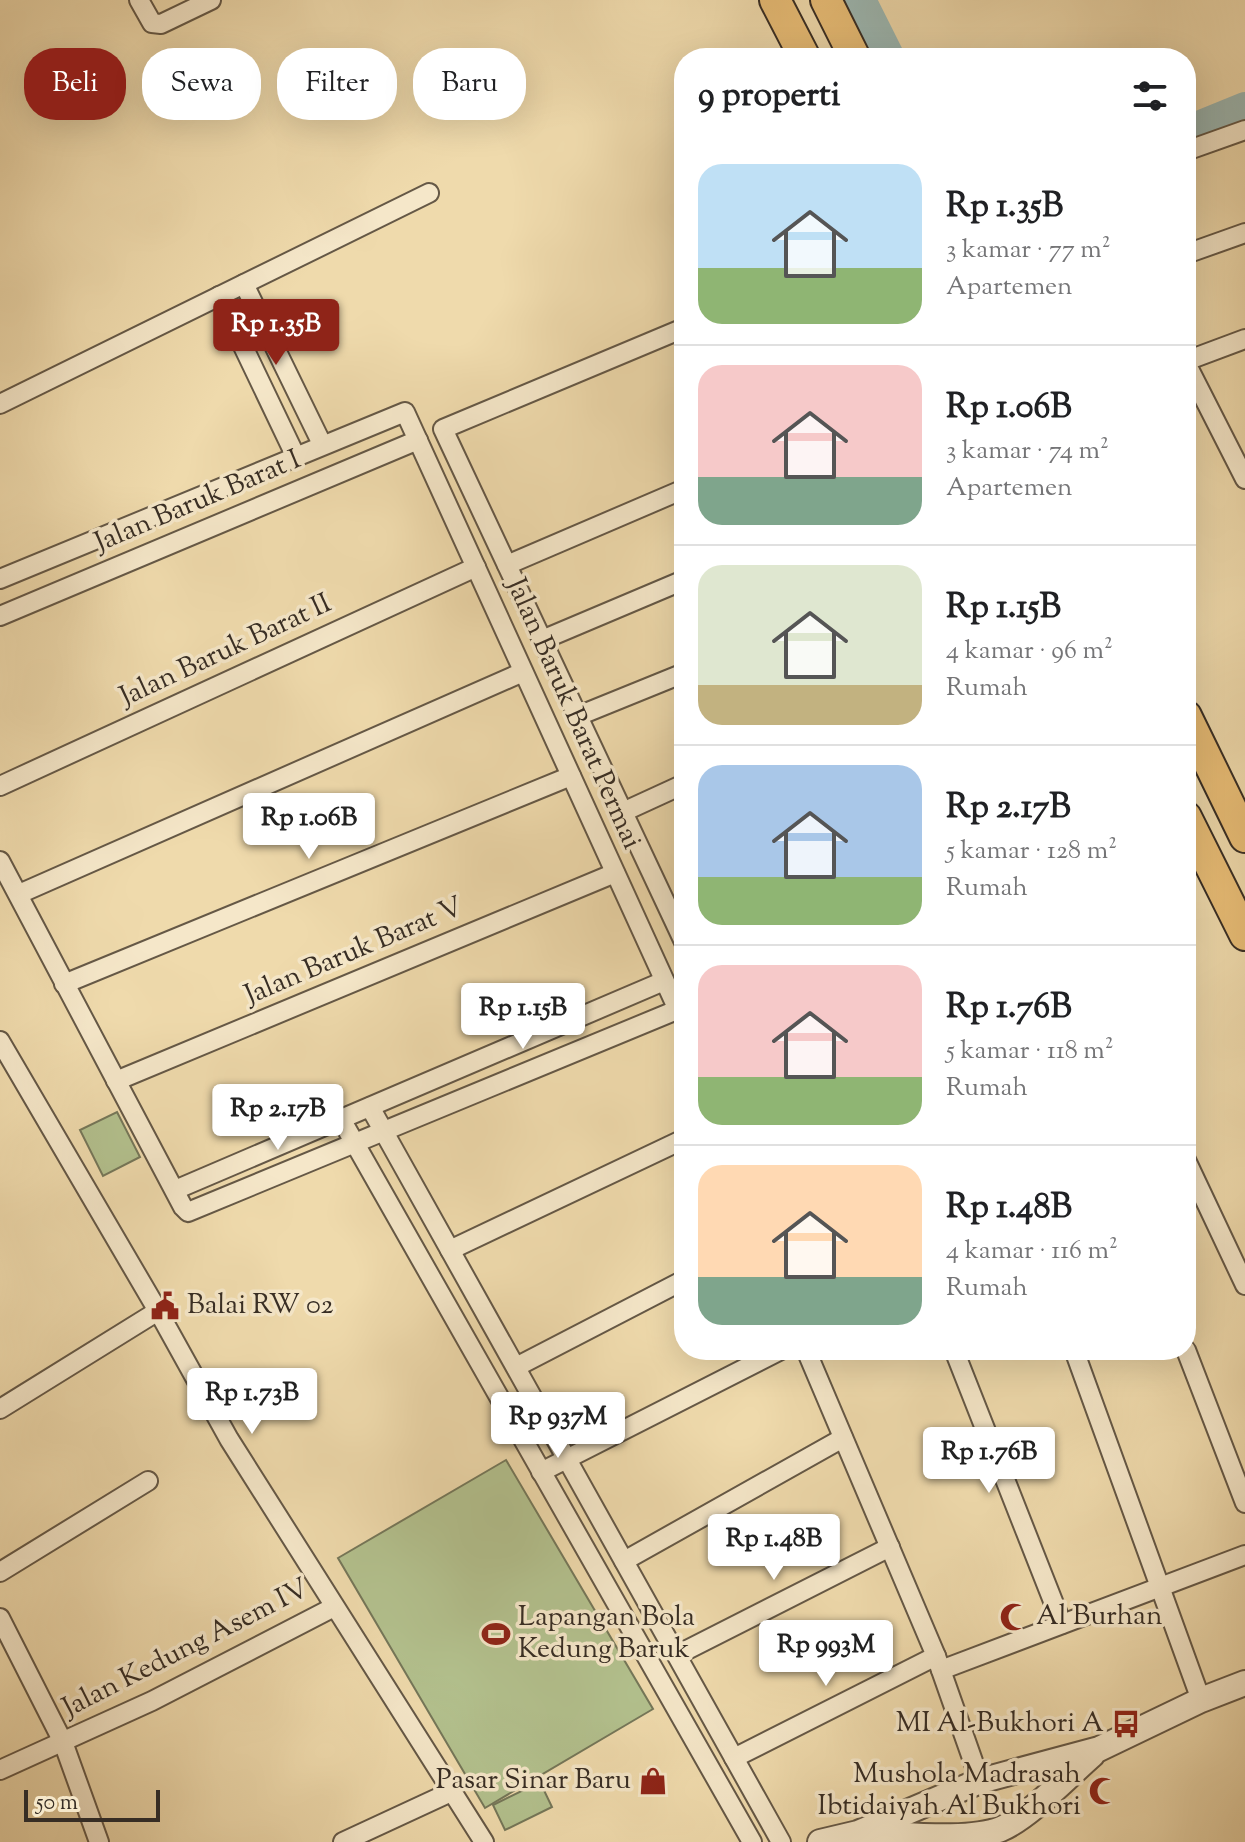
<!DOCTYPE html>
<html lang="id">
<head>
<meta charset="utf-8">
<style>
  :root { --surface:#fff; --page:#f2f2f2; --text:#202124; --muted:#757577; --line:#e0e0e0; --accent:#8f2418 }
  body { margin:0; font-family:"Sorts Mill Goudy",serif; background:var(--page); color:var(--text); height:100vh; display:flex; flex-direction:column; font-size:30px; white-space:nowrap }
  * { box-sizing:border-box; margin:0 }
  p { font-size:26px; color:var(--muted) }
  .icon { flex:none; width:44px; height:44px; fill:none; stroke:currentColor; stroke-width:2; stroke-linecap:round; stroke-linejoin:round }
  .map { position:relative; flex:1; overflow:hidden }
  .sheet { position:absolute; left:674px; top:48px; width:522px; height:1312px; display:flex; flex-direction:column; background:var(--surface); border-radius:32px; box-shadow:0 8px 32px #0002 }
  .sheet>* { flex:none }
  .hud { position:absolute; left:24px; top:48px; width:530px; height:72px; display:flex; gap:16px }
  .scale { position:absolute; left:24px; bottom:20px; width:136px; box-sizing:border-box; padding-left:8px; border:4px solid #372d24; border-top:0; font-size:22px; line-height:28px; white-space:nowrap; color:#372d24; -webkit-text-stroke:6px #f5e7c9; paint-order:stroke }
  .price { position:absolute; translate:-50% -68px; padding:0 18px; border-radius:8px; background:#fff; color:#222; font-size:26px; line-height:52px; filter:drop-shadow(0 2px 4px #0008) }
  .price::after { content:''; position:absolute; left:50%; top:48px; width:24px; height:18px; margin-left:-12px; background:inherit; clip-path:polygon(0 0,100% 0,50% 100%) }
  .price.current { background:var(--accent); color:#fff }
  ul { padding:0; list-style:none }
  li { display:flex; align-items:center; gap:24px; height:200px; padding:0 24px }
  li+li { border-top:2px solid var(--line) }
  li span { display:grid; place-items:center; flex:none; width:224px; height:160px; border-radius:24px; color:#555 }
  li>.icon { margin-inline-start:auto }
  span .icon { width:96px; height:96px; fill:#fffc; stroke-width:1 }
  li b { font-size:34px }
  h2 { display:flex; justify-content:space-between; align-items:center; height:96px; padding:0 24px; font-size:34px }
  .tag { padding:0 28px; border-radius:32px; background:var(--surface); box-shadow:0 8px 32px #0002; font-size:28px; line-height:72px }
  .tag.current { background:var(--accent); color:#fff }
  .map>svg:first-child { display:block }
  .garden { fill:#b3c18e; stroke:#757759; stroke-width:2 }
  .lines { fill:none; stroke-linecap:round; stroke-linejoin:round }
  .river { stroke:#9cb8b3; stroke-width:32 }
  .minor-casing { stroke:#655846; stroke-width:22 }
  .tertiary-casing { stroke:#655846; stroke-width:28 }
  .primary-casing { stroke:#372d24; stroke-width:34 }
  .minor { stroke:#f5e7c9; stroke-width:18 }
  .tertiary { stroke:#f5e7c9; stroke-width:24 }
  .primary { stroke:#e8bd76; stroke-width:30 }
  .labels { text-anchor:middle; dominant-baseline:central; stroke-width:7; stroke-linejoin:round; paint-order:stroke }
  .street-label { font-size:28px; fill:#372d24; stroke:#f5e7c9 }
  .poi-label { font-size:28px; fill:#372d24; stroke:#f5e7c9; text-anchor:start }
</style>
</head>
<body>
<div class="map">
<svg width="1245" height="1842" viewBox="0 0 1245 1842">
  <rect width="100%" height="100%" fill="#efdaac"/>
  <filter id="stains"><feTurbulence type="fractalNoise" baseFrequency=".0025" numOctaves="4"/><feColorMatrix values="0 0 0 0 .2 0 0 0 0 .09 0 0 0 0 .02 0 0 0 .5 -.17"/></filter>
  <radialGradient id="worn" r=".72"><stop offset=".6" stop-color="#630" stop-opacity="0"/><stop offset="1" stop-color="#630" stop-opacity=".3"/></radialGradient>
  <g class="garden">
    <polygon points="117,1112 140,1157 103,1176 80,1130"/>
    <polygon points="506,1460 653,1709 485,1808 338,1558"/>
    <polygon points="540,1782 552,1807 505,1830 493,1805"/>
  </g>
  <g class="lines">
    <g class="river">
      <polyline points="860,0 889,58"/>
      <polyline points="1186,132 1245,108"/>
    </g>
    <defs>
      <g id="minor">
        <polyline points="139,0 152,23 161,24 211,0"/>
        <polyline points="1186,151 1245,130"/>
        <polyline points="1186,254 1245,233"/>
        <polyline points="244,284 322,444"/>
        <polyline points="219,296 296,457"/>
        <polyline points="684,328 443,429 684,942"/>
        <polyline points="1186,361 1245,339"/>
        <polyline points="1186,363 1245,479"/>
        <polyline points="0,404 429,193"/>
        <polyline points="507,565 684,489"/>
        <polyline points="0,579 405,412 678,1010"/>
        <polyline points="0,616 418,440"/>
        <polyline points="542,640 684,580"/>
        <polyline points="578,716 684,673"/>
        <polyline points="0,786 476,567"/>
        <polyline points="623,812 684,784"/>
        <polyline points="0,861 183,1207 188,1212 684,1007"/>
        <polyline points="19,894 523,672"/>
        <polyline points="64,984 571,776"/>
        <polyline points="0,1041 158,1311 229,1439 484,1842"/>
        <polyline points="116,1081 615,873"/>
        <polyline points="370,1107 781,1842"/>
        <polyline points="341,1119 752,1842"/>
        <polyline points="1186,1160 1245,1285"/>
        <polyline points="175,1190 664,981"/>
        <polyline points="450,1250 684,1139"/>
        <polyline points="806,1350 936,1656 980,1781"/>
        <polyline points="954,1350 1062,1624"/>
        <polyline points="1074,1350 1201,1700"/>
        <polyline points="1186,1350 1245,1503"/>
        <polyline points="516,1367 684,1280"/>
        <polyline points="0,1409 158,1311"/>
        <polyline points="541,1472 781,1350"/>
        <polyline points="624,1561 843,1438"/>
        <polyline points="0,1572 148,1481"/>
        <polyline points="0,1618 63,1742 99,1842"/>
        <polyline points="677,1655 890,1547"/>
        <polyline points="941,1670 1245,1555"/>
        <polyline points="734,1758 936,1656"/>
        <polyline points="0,1770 152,1701 334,1607"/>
        <polyline points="343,1842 453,1791"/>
      </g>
      <g id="tertiary">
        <path d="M865 1833C903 1834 967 1842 1001 1829 1029 1817 1068 1776 1092 1755"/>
        <polyline points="820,1842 858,1833 980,1781 1099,1749 1201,1700 1245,1683"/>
      </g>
      <g id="primary">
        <polyline points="775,0 805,58"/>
        <polyline points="826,0 855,58"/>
        <polyline points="1186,716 1245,837"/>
        <polyline points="1186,817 1245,935"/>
      </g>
    </defs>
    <use href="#minor" class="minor-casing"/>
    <use href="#tertiary" class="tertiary-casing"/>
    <use href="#primary" class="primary-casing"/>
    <use href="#minor" class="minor"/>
    <use href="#tertiary" class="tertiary"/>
    <use href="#primary" class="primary"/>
  </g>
  <defs>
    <symbol id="civic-bare" viewBox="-9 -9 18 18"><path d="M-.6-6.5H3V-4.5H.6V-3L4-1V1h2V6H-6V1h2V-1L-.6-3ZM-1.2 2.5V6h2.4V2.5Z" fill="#8f2418" stroke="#f5e7c9" stroke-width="2.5" paint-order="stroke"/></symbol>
    <symbol id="mosque-bare" viewBox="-9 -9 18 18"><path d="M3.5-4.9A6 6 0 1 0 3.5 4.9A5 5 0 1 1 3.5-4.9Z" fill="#8f2418" stroke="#f5e7c9" stroke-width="2.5" paint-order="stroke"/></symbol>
    <symbol id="stadium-bare" viewBox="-9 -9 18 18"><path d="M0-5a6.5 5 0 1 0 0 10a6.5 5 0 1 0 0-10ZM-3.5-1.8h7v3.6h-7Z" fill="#8f2418" stroke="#f5e7c9" stroke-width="2.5" paint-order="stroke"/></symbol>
    <symbol id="bus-bare" viewBox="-9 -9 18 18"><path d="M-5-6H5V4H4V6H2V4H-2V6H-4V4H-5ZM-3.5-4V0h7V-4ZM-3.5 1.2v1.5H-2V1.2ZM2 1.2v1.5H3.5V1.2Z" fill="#8f2418" stroke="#f5e7c9" stroke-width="2.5" paint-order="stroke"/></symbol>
    <symbol id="shop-bare" viewBox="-9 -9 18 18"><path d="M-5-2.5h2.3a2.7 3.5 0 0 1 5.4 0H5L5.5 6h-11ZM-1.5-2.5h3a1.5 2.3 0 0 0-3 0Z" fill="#8f2418" stroke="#f5e7c9" stroke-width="2.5" paint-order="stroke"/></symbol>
  </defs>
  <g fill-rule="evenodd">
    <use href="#civic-bare" x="145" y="1286" width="40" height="40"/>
    <use href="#mosque-bare" x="994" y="1597" width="40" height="40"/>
    <use href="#stadium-bare" x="476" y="1614" width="40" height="40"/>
    <use href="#bus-bare" x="1106" y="1704" width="40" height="40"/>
    <use href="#shop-bare" x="633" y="1761" width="40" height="40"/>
    <use href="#mosque-bare" x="1083" y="1771" width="40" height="40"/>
  </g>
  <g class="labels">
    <g class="street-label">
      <text transform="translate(198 502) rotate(-23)">Jalan Baruk Barat I</text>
      <text transform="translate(226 651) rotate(-25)">Jalan Baruk Barat II</text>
      <text transform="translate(573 714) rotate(66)">Jalan Baruk Barat Permai</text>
      <text transform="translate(354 952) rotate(-23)">Jalan Baruk Barat V</text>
      <text transform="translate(186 1649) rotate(-27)">Jalan Kedung Asem IV</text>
    </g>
    <g class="poi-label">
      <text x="187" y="1306">Balai RW 02</text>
      <text x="1036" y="1617">Al Burhan</text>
      <text x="518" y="1618">Lapangan Bola<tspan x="518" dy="32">Kedung Baruk</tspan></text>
      <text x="1104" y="1724" text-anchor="end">MI Al-Bukhori A</text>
      <text x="1081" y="1775" text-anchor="end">Mushola Madrasah<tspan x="1081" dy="32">Ibtidaiyah Al Bukhori</tspan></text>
      <text x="631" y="1781" text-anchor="end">Pasar Sinar Baru</text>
    </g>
  </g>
  <rect width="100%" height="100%" filter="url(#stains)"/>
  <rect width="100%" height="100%" fill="url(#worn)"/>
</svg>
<div class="scale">50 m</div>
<b class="price current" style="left:276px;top:367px">Rp 1.35B</b>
<b class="price" style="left:309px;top:861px">Rp 1.06B</b>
<b class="price" style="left:523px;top:1051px">Rp 1.15B</b>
<b class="price" style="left:278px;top:1152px">Rp 2.17B</b>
<b class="price" style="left:252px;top:1436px">Rp 1.73B</b>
<b class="price" style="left:558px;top:1460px">Rp 937M</b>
<b class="price" style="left:989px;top:1495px">Rp 1.76B</b>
<b class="price" style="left:774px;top:1582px">Rp 1.48B</b>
<b class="price" style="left:826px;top:1688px">Rp 993M</b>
<div class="hud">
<a class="tag current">Beli</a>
<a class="tag">Sewa</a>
<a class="tag">Filter</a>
<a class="tag">Baru</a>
</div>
<section class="sheet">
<h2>9 properti<svg class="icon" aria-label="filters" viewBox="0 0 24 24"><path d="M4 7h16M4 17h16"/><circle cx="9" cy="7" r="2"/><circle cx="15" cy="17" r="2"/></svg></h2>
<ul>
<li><span style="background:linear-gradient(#bfe0f5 65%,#8fb573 0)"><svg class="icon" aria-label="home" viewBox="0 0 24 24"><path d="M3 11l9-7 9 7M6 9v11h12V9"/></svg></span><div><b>Rp 1.35B</b><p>3 kamar · 77 m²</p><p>Apartemen</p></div></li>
<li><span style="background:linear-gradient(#f6c9c9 70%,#7fa58c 0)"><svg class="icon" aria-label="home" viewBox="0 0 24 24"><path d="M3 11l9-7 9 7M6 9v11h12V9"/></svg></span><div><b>Rp 1.06B</b><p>3 kamar · 74 m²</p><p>Apartemen</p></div></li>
<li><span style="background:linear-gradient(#dfe7d0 75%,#c2b280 0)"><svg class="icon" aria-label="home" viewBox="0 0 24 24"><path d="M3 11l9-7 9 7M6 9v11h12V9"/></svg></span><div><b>Rp 1.15B</b><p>4 kamar · 96 m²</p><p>Rumah</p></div></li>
<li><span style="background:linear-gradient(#a9c7e8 70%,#8fb573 0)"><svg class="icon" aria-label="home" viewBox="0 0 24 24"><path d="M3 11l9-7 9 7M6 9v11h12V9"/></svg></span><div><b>Rp 2.17B</b><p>5 kamar · 128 m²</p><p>Rumah</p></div></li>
<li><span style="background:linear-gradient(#f6c9c9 70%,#8fb573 0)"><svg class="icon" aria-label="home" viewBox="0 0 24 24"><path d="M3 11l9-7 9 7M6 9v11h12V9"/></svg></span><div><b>Rp 1.76B</b><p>5 kamar · 118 m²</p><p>Rumah</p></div></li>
<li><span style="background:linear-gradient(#ffd9b3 70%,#7fa58c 0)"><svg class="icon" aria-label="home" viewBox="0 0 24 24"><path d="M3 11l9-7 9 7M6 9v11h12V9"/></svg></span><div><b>Rp 1.48B</b><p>4 kamar · 116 m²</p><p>Rumah</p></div></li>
</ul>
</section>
</div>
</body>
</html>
